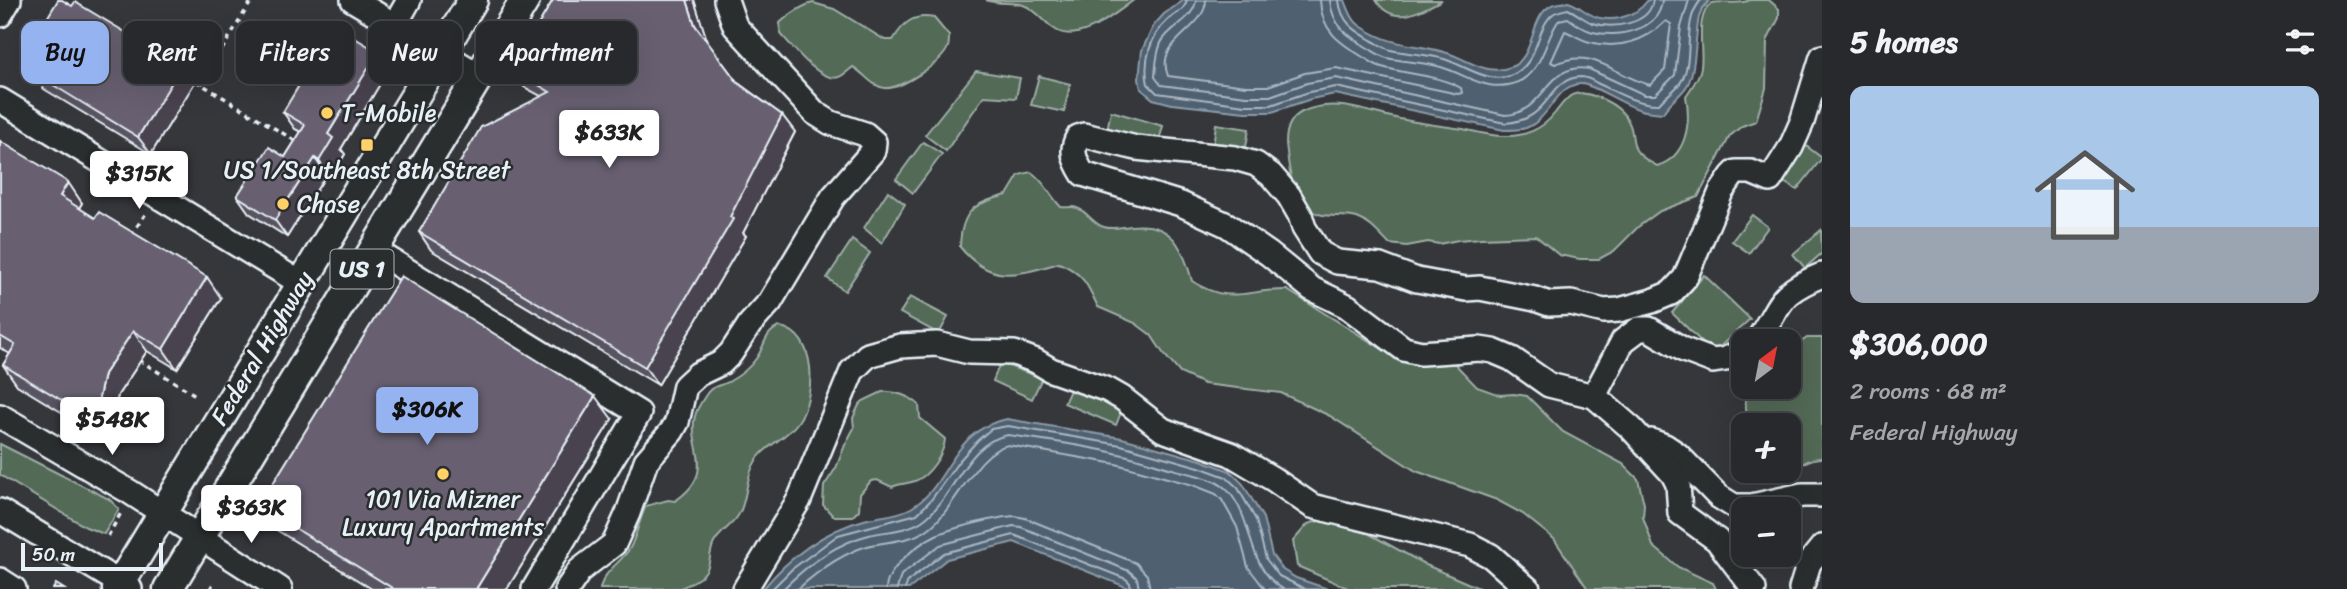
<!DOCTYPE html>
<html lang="en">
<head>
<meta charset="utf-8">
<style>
  :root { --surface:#28292c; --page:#303134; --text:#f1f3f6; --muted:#a5a6a9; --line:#444548; --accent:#95b2f1 }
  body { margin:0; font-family:Sriracha,sans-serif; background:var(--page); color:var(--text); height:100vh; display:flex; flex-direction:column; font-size:26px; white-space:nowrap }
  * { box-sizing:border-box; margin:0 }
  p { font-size:23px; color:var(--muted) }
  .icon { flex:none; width:38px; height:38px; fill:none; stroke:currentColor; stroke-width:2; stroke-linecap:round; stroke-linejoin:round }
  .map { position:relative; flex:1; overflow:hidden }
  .details { display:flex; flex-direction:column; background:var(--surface); width:525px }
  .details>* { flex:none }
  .top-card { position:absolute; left:21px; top:21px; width:665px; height:63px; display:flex; gap:14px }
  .needle { width:46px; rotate:32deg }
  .buttons { position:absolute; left:1731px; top:329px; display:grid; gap:14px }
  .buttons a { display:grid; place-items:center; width:70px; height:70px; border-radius:14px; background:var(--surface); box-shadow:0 7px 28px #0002,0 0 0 2px var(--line); font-size:35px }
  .scale { position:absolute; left:21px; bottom:18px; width:142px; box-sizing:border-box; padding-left:7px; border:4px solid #e8f1f8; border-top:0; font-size:19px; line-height:24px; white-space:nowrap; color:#e8f1f8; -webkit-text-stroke:5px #2a2d2e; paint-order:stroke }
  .price { position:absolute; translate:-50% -60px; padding:0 16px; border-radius:7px; background:#fff; color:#222; font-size:23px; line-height:46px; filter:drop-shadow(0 2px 4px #0008) }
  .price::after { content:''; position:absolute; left:50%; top:42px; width:21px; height:16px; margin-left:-10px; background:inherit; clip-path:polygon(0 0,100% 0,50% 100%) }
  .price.selected { background:var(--accent); color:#111 }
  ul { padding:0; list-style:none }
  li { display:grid; align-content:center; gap:14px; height:371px; padding:0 28px }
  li+li { border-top:2px solid var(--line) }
  li span { display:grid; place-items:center; height:217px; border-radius:14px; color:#555 }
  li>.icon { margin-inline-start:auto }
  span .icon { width:126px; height:126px; fill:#fffc; stroke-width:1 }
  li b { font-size:30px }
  h2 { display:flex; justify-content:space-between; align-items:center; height:84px; padding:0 28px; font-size:30px }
  .tag { padding:0 24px; border-radius:14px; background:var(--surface); box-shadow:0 7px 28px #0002,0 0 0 2px var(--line); font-size:24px; line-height:63px }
  .tag.selected { background:var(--accent); color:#111 }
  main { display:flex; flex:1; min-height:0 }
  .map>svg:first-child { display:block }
  .green { fill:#536a56; stroke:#9eaea7; stroke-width:2 }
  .water { fill:#4f6171; stroke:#8c9ba7; stroke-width:2 }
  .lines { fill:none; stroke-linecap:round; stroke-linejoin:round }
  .shore { stroke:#abb7c2; stroke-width:2 }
  .minor-casing { stroke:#e8f1f8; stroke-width:28 }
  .major-casing { stroke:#e8f1f8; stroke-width:33 }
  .path { stroke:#e8f1f8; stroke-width:3.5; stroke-dasharray:5 5; stroke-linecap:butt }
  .minor { stroke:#2a2d2e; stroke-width:23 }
  .major { stroke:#2a2d2e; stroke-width:28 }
  .wall { fill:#595361; stroke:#e8f1f8; stroke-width:2 }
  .shaded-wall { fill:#49434f; stroke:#e8f1f8; stroke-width:2 }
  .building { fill:#686071; stroke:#e8f1f8; stroke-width:2 }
  .poi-dot { fill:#ffd166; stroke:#2a2d2e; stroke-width:2.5 }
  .labels { text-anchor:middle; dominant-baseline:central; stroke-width:5; stroke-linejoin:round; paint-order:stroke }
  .shield { fill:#2a2d2e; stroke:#afb6bb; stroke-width:2 }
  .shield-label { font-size:23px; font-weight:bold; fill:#e8f1f8 }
  .poi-label { font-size:24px; fill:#e8f1f8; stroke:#2a2d2e; text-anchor:start }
  .street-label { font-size:24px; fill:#e8f1f8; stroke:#2a2d2e }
</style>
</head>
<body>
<main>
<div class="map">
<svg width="1822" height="589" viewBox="0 0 1822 589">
  <rect width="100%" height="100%" fill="#36373b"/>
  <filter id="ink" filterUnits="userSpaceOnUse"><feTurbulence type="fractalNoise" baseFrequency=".0143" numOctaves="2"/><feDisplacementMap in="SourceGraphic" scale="14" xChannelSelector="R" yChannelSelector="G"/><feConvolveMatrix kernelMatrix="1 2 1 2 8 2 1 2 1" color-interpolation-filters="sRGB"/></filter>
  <g filter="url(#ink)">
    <g class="green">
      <path d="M986 0H1134C1114 14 1077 47 1053 28 1043 21 1036 9 1023 5 1012 1 999 5 986 0Z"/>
      <path d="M1376 0H1442C1421 11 1393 28 1376 0Z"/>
      <path d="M1750 0H1769L1779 9V18L1767 41 1766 88 1756 121 1742 126 1730 136 1698 197 1660 211 1638 227 1614 251 1599 259H1580L1559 255 1536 236 1481 238 1458 240 1439 244 1428 242 1407 246 1389 244C1379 234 1371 223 1357 218 1339 212 1319 223 1303 203 1290 188 1288 162 1286 143 1286 129 1290 118 1302 112 1336 96 1370 114 1405 120 1424 124 1443 126 1463 129 1476 132 1491 136 1504 136 1524 137 1543 129 1555 113 1567 98 1571 88 1594 96 1609 101 1624 109 1630 125 1633 133 1632 142 1636 150 1641 158 1650 162 1657 166 1687 157 1691 123 1686 96 1691 88 1700 77 1701 67 1704 49 1694 16 1712 3 1723 0 1738 6 1750 0Z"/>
      <path d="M813 3 834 9 885 40H893C904 22 913 14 934 18L949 36C949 40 949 44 948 47 943 62 900 90 885 88 872 87 864 73 853 67 849 70 843 76 839 77 820 83 792 46 781 34L780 23C787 16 803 5 813 3Z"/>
      <polygon points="976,71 1020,78 1016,98 984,96 946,151 925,135"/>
      <polygon points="1039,76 1070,84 1064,112 1031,105"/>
      <polygon points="1111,111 1163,126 1159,141 1107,130"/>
      <polygon points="1216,124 1249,129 1245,153 1213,147"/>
      <polygon points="923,142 942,154 913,193 896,179"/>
      <polygon points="1805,145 1822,158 1797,190 1782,181"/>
      <path d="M1031 172C1044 180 1050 196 1061 207 1065 208 1073 206 1077 208 1087 211 1093 224 1104 227 1113 230 1121 227 1131 226 1172 221 1183 247 1192 281 1230 306 1247 289 1287 290L1395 357 1406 360 1445 361 1455 364 1477 387 1500 395 1514 394 1527 396 1563 432 1623 464 1638 479 1644 504 1643 517 1653 546 1678 567 1713 583 1716 589H1588L1554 539 1523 514 1497 500 1416 471 1330 416 1281 393 1204 384 1180 373 1163 353 1151 335 1135 323 1098 307C1088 285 1083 273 1059 263 1018 275 991 285 960 247 961 210 975 203 1007 195L1019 175Z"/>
      <polygon points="888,191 905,204 882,243 864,228"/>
      <polygon points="1752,215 1768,227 1749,253 1732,241"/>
      <polygon points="1821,230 1822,253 1805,268 1793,254"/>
      <polygon points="852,240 870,253 845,291 827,278"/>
      <polygon points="1704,275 1750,319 1713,353 1672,313"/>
      <polygon points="910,297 948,317 939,334 900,313"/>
      <path d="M780 327C818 334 816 396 798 422 784 442 760 445 751 471 746 484 746 500 740 512 735 525 719 531 713 545 708 557 712 569 699 578 694 581 687 586 680 588 667 589 618 589 600 589 604 570 621 563 630 548 637 535 639 520 646 506L668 500 675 501C723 468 681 443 698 408 701 403 706 393 710 390 715 385 724 385 730 381 739 376 749 368 755 360 765 349 763 332 780 327Z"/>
      <path d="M1807 338H1822V458C1798 456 1780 494 1754 471H1788V425H1747L1745 390 1747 387H1788L1789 350Z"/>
      <polygon points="1000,363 1042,378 1032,399 993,381"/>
      <polygon points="1071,388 1122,410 1116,425 1064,403"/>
      <path d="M882 392C895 391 910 396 919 405L920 418 945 439C944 454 929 476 915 481 907 484 900 483 892 487L877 480 871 481 860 494 859 510 853 516H833L823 505 824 486 836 468 845 445 854 428 853 418 859 405 863 401Z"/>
      <polygon points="0,444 109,499 119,509 104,534 86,527 0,475"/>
      <polygon points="1322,520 1355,526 1426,565 1481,589 1350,589 1297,566 1293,541 1308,524"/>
    </g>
    <g class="water">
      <path d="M1184 0H1345C1349 10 1352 21 1362 27 1393 47 1412 43 1444 52 1467 58 1486 77 1511 67 1536 57 1529 16 1552 5 1557 3 1563 3 1568 2 1576 4 1581 9 1588 13 1608 25 1635 18 1648 0H1710L1703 8 1699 17C1695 36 1696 68 1688 84 1682 96 1669 101 1663 113 1656 112 1648 112 1641 110 1625 106 1592 83 1580 84 1556 85 1550 119 1526 128 1519 130 1511 130 1504 130L1335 94 1311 99 1272 112H1245L1172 104 1153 99 1141 89 1139 79 1142 50 1154 25 1164 14Z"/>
      <path d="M1007 419 1122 438 1201 460 1230 471 1243 484 1263 518 1272 555 1283 570 1296 578 1328 589H1131L1014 542 947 559 909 589H763C788 558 825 530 864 520 879 516 897 516 911 508 950 486 950 430 1007 419Z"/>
    </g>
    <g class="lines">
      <g class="shore">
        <path d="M1187 0C1185 11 1175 13 1168 20 1150 36 1143 61 1148 84L1157 93 1245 105H1271L1309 92 1336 87 1505 123C1552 121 1546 78 1581 77 1587 77 1592 80 1597 83 1616 92 1637 105 1659 104 1665 96 1677 90 1682 80 1695 56 1681 23 1701 0"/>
        <path d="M1196 0C1194 20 1169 26 1161 43 1156 54 1156 66 1155 77L1161 85 1246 96H1270L1307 83 1336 78 1505 115C1547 113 1545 61 1589 69L1645 95H1655L1675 75 1681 27 1689 0"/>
        <path d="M1206 0C1205 31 1154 40 1168 76L1246 86H1268L1305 73 1336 68 1458 94 1462 93 1461 88C1436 74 1409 75 1382 67 1375 65 1370 61 1363 57 1340 43 1321 31 1320 0"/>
        <path d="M1330 0C1332 26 1348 36 1368 48 1375 52 1380 56 1387 58 1405 62 1423 62 1441 67 1468 75 1488 94 1518 82 1543 71 1545 39 1559 20L1568 18C1576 24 1584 30 1593 32 1617 38 1660 31 1662 0"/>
        <path d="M1339 0C1341 22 1354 30 1371 40 1378 43 1383 48 1391 50 1408 54 1427 54 1444 59 1467 66 1491 87 1516 73 1539 60 1536 28 1553 14 1557 11 1564 10 1568 9 1577 13 1583 19 1592 23 1612 29 1650 25 1653 0"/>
        <path d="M1666 21 1671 24 1665 70 1650 85C1614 76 1594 46 1555 64L1551 62 1565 31C1573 34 1581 40 1590 42 1618 50 1646 41 1666 21Z"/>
        <polyline points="772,589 792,569 838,535 917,514 931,500 959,461 978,440 991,429 1008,426 1121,445 1199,467 1226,477 1238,488 1256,520 1266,559 1279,576 1305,589"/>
        <path d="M783 589C807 565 837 543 869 535 886 531 907 531 922 521 955 498 965 442 1008 435 1045 440 1083 445 1119 454 1139 458 1157 465 1176 470 1194 475 1218 478 1230 493 1255 524 1246 566 1283 589"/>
        <path d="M798 589C819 570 844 552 871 545 890 541 912 541 928 529 955 510 976 451 1008 445L1116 464 1193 485 1216 494 1222 500 1237 527 1248 567 1265 589"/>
        <path d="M886 589C887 568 918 544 936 535 952 528 997 517 1015 516L1025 518 1136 563 1147 575 1150 589"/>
        <polyline points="897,589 901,575 940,545 1013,526 1021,527 1129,571 1137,578 1139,589"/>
        <polyline points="905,589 908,581 944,553 1014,535 1126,579 1130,583 1131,589"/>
      </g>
      <defs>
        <g id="minor">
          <polyline points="353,0 480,76"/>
          <polyline points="0,15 9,0"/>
          <polyline points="395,25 409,0"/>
          <polyline points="0,100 302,284"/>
          <polyline points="374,250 639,413 534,589"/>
          <path d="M1757 341C1783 303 1775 294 1822 275"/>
          <polyline points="1594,396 1623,341 1639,329 1649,329 1684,350 1713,361 1726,359 1743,352"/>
          <polyline points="0,416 130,492 280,589"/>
          <polyline points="1651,441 1665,446 1677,454 1718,496 1734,506 1752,506 1802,495 1822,495"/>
          <polyline points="0,511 130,589"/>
          <polyline points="0,580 14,589"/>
          <polyline points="567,589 580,570 614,544 628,513 646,461 672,431 677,422 685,386 698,374 721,363 731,353 750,324 770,302 833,197 873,151 874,142 865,134 831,123 815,113 735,26 726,0"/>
          <polyline points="745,589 799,500 852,371 868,355 900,346 937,344 969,352 1014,353 1036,361 1051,370 1108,390 1122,398 1163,430 1231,454 1273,479 1312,506 1470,545 1491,556 1528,589"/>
          <path d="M1754 589 1717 540 1680 513 1678 484 1673 474 1631 428 1594 396 1549 385 1512 359 1493 351 1479 349 1421 353 1404 349 1347 306 1312 289 1269 254 1227 225 1181 204 1083 174C1075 161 1070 151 1078 137L1084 135 1136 148 1235 158 1256 164 1271 175 1289 196 1300 215 1304 228 1320 253 1337 262 1380 266 1417 280 1466 289 1480 288 1535 299 1549 304 1571 303 1604 311 1619 310 1652 301 1671 293 1685 278 1721 192 1732 176 1736 172H1751L1770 180 1791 147 1802 122 1822 57"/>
          <polyline points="1801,589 1809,563 1822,547"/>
        </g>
        <g id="major">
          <polyline points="117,589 473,0"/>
          <polyline points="168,589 525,0"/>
        </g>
      </defs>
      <use href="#minor" class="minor-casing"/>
      <use href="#major" class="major-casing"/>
      <g class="path">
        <polyline points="196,81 299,143"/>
        <polyline points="201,84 252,0"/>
        <polyline points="131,235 147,212"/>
        <polyline points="139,360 197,396"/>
        <polyline points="108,536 122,511"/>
        <polyline points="210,589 215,581"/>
      </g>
      <use href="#minor" class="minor"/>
      <use href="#major" class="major"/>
    </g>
    <g class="wall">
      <polygon points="553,0 694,0 707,42 738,83 782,115 795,132 743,233 746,236 658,385 431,250 419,232 541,96 524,87 512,69"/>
      <polygon points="72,6 200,74 151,154 44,89 32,72 35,66 26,53"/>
      <polygon points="389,69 341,149 345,154 331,178 326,175 287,237 249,213 237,196 285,157 301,132 295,129 283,112"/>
      <polygon points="0,141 82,203 79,208 221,298 177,369 147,351 118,395 112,422 112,443 17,385 3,365 10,354 0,348"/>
      <polygon points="612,419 507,589 372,589 275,529 259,506"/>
    </g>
    <g class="shaded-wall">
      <polygon points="687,0 694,0 708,43 695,25"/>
      <polygon points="378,52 389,69 341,149 345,154 331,178 319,161 328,134"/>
      <polygon points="188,56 200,74 151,154 138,137"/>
      <polygon points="782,115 795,132 743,233 746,236 658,385 645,367"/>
      <polygon points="315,158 326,175 287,237 275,220"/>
      <polygon points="68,182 82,203 74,216 60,196"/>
      <polygon points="207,277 221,298 177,369 163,349"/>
      <polygon points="133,331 147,351 118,395 112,422 112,443 98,422 98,402 104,374"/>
      <polygon points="595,396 612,419 507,589 476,589"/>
    </g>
    <g class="building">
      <polygon points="58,0 62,0 72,6 75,2 155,50 161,40 188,56 138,137 32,72 39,61 26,53"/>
      <polygon points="553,0 687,0 695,25 738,83 782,115 730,217 733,219 645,367 419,232 481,127 550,92 512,69"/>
      <polygon points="335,26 378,52 328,134 333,138 319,161 315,158 275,220 237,196 269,147 285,157 305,125 283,112"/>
      <polygon points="0,141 68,182 60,196 95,218 99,212 207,277 163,349 133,331 104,374 98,402 98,422 3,365 15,345 0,336"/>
      <polygon points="401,276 595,396 476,589 394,589 259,506"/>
      <polygon points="56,584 64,589 53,589"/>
    </g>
  </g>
  <g class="poi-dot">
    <circle cx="327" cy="113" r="7"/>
    <rect x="360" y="138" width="14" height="14" rx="3.5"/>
    <circle cx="283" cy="204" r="7"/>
    <circle cx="443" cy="474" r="7"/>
  </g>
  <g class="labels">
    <rect class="shield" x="330.5" y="249.5" width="63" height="39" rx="5"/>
    <g class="shield-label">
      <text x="362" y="269">US 1</text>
    </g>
    <g class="poi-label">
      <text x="341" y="113">T-Mobile</text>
      <text x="367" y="170" text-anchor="middle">US 1/Southeast 8th Street</text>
      <text x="297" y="204">Chase</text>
      <text x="443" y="499" text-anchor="middle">101 Via Mizner<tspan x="443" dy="28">Luxury Apartments</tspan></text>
    </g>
    <g class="street-label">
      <text transform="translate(262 348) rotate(-59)">Federal Highway</text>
    </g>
  </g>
</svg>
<div class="buttons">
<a><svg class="needle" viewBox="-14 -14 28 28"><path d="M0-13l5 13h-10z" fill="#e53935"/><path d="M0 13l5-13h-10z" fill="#a5a6a9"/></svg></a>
<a>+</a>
<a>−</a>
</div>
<div class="scale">50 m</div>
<b class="price" style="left:609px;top:170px">$633K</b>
<b class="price" style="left:139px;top:211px">$315K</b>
<b class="price selected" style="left:427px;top:447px">$306K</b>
<b class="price" style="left:112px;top:457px">$548K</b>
<b class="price" style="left:251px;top:545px">$363K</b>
<div class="top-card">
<a class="tag selected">Buy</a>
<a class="tag">Rent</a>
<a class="tag">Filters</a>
<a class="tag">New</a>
<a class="tag">Apartment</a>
</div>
</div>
<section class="details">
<h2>5 homes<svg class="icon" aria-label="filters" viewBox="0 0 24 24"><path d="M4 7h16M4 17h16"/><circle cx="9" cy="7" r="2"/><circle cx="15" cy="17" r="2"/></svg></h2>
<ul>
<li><span style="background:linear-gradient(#a9c7e8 65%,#9aa5b1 0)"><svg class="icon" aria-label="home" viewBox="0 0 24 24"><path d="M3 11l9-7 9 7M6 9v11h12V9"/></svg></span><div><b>$306,000</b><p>2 rooms · 68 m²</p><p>Federal Highway</p></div></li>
</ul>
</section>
</main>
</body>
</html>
